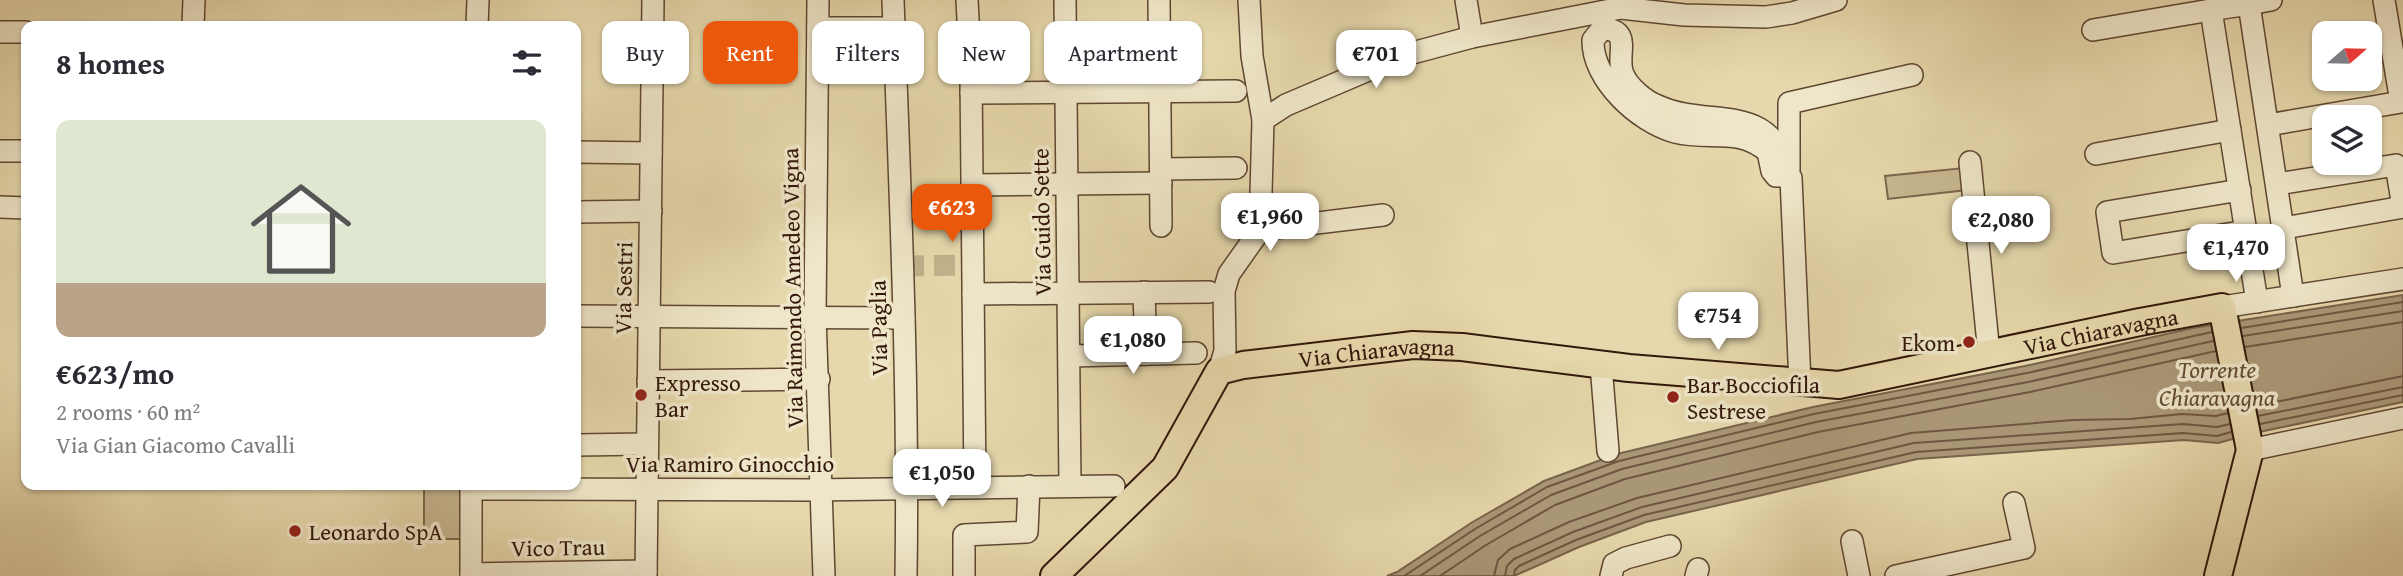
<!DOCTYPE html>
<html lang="en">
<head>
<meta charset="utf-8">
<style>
  :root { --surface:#fff; --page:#f2f2f3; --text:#2b2b33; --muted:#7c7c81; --line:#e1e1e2; --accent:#ea580c }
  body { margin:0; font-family:"Gentium Book Plus",serif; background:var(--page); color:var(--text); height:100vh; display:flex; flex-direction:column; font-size:26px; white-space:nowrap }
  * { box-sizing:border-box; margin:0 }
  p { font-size:23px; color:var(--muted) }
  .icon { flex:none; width:38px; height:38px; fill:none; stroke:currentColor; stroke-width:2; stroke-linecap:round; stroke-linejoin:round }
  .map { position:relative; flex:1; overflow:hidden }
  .side { position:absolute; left:21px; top:21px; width:560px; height:469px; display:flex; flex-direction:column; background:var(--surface); border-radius:14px; box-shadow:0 2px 5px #0004 }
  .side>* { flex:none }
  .top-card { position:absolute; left:602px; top:21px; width:665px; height:63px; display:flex; gap:14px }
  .needle { width:46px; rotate:70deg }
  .tools { position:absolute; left:2312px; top:21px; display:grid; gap:14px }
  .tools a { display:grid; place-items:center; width:70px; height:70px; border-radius:14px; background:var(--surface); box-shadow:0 2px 5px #0004; font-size:35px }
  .price { position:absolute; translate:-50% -60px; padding:0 16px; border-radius:14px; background:#fff; color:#222; font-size:23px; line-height:46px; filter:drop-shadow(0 2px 4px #0008) }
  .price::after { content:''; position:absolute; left:50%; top:42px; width:21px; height:16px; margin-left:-10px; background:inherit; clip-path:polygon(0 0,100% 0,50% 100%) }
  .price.active { background:var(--accent); color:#fff }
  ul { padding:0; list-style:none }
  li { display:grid; align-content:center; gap:14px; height:371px; padding:0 35px }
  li+li { border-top:2px solid var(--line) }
  li span { display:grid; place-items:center; height:217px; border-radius:14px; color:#555 }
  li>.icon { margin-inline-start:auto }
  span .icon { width:126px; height:126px; fill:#fffc; stroke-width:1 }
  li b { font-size:30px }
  h2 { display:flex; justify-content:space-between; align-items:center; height:84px; padding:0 35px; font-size:30px }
  .chip { padding:0 24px; border-radius:14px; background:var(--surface); box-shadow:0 2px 5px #0004; font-size:24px; line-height:63px }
  .chip.active { background:var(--accent); color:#fff }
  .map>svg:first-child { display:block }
  .green { fill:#c7b790; stroke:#7c674d; stroke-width:2 }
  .water { fill:#a99675; stroke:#79634a; stroke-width:2 }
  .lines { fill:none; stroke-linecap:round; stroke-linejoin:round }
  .shore { stroke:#6e5640; stroke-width:2 }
  .minor-tunnel { stroke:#c2b18c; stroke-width:21; stroke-dasharray:21 10; stroke-linecap:butt }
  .minor-casing { stroke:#5f4732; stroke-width:24 }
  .major-casing { stroke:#32170a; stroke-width:30 }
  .minor { stroke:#efe6c9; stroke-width:21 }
  .major { stroke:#e6d8ac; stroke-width:26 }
  .poi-dot { fill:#8f2418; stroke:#efe6c9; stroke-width:2.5 }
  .labels { text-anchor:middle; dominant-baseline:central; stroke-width:7; stroke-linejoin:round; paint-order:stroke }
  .street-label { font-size:23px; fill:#32170a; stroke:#efe6c9 }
  .poi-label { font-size:23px; fill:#32170a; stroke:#efe6c9; text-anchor:start }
  .water-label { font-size:24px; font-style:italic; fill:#624a35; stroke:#efe6c9 }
</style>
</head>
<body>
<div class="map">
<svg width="2403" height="576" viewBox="0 0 2403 576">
  <rect width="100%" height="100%" fill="#e6d8ac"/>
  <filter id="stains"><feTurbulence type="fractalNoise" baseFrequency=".00286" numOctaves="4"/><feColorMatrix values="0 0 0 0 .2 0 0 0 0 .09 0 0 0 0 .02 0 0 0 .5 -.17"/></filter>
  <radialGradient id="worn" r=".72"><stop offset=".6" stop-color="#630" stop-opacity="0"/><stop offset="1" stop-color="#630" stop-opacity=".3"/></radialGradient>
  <g class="green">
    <polygon points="1964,168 1967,190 1888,199 1885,176"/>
    <rect x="424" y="485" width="37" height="54"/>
  </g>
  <polygon class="water" points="2403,295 2403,402 2259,432 2218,443 2184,440 1917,459 1646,522 1579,547 1514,576 1387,576 1397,572 1471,523 1544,481 1617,454 1813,407 2025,366 2193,328"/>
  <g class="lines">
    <g class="shore">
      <polyline points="2241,328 2403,302"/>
      <polyline points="2243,336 2403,311"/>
      <polyline points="2245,347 2403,322"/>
      <polyline points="2256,406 2403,376"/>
      <polyline points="2258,416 2403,387"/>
      <polyline points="2260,424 2403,395"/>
      <polyline points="1404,576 1475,529 1547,487 1619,461 1814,414 2027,373 2212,332"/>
      <polyline points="1420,576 1480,536 1551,495 1622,469 1816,422 2028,382 2213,341"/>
      <polyline points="1440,576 1486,545 1555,505 1625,479 1818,432 2030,392 2216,351"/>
      <polyline points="1494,576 1498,560 1510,549 1569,522 1637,498 1911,433 2073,420 2130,419 2182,414 2216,416 2228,413"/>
      <polyline points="1505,576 1507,566 1514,559 1573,532 1642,507 1914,443 2183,424 2217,427 2230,424"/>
      <polyline points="1514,576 1515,570 1519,566 1576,540 1644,515 1916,452 2183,433 2217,436 2231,432"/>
    </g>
    <polyline class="minor-tunnel" points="903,266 973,265"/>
    <defs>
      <g id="minor">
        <polyline points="818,0 815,316 824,576"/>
        <path d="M893 0C900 192 909 384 906 576"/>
        <polyline points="967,0 971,78 975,487"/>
        <polyline points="1065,0 1070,486"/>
        <polyline points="1159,0 1161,226"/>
        <polyline points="1466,0 1472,37"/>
        <polyline points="2249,4 2271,0"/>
        <polyline points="193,26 194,0"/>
        <polyline points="477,26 478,0"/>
        <polyline points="818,28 894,28"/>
        <path d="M1602 29C1634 29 1615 56 1623 74 1628 87 1645 101 1658 106 1711 130 1771 98 1789 176H1776L1772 171 1768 152C1738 126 1708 141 1675 132 1638 122 1592 79 1593 40Z"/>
        <polyline points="2093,30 2211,10"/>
        <polyline points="0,32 26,32"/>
        <polyline points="971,93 1236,91"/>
        <polyline points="1263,120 1286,105 1401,56 1472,37 1621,8 1684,15 1766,17 1792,13 1836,0"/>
        <polyline points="2268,125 2401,102 2384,0"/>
        <polyline points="0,151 26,151"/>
        <polyline points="576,152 651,153"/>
        <polyline points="2096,154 2230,130"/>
        <polyline points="1970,162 1989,354"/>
        <polyline points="1161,169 1236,168"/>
        <polyline points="2277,184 2396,165 2403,207 2284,228"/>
        <polyline points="972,185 1161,183"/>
        <polyline points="2240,190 2107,212 2113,253 2246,231"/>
        <polyline points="0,207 26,208"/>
        <polyline points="576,212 651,211"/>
        <polyline points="1260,230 1383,215"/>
        <polyline points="1144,292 1146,354"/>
        <polyline points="973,294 1209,292"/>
        <polyline points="2257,302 2211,10 2216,9 2249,4 2293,296"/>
        <polyline points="2222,307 2403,279"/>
        <polyline points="576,316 904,318"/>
        <polyline points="1069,356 1196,353"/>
        <polyline points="1601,365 1608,451"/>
        <polyline points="1219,371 1225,351 1224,291 1229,274 1260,230 1263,120 1252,56 1249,0"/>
        <polyline points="648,381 819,379"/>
        <polyline points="1800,383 1791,178 1789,176 1789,103 1912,75"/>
        <polyline points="576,445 647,444"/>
        <polyline points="2250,450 2403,418"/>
        <polyline points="471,489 811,490 1114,486"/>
        <polyline points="1852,541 1859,576"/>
        <polyline points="471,574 646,571"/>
        <polyline points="471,576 471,485"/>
        <polyline points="646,576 653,0"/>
        <polyline points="964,576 964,535 1027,532 1029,486"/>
        <polyline points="1611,576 1614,564 1626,558 1670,546"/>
        <polyline points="1696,576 1698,569"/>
        <polyline points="1896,576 2024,548 2014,503"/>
      </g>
      <g id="major">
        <path id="s1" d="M1054 576 1165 468 1219 371 1243 365 1413 345 1462 347 1629 368 1839 385 2140 322 2222 307 2250 450 2218 576"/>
      </g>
    </defs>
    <use href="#minor" class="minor-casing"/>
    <use href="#major" class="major-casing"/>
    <use href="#minor" class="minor"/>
    <use href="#major" class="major"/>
  </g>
  <g class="poi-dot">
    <circle cx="1969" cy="342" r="7"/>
    <circle cx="641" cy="395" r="7"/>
    <circle cx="1673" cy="397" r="7"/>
    <circle cx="295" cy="531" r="7"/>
  </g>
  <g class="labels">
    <g class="street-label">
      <text transform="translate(1041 222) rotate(-91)">Via Guido Sette</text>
      <text transform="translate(623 288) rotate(-89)">Via Sestri</text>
      <text transform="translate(792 288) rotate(-91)">Via Raimondo Amedeo Vigna</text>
      <text transform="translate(878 328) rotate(-91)">Via Paglia</text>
      <text stroke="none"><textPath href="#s1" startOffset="1157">Via Chiaravagna</textPath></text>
      <text stroke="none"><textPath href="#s1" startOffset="425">Via Chiaravagna</textPath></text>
      <text x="730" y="463">Via Ramiro Ginocchio</text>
      <text transform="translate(558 547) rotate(-1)">Vico Trau</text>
    </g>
    <g class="poi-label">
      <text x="1955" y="342" text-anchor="end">Ekom</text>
      <text x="655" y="382">Expresso<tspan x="655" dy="26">Bar</tspan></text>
      <text x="1687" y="384">Bar Bocciofila<tspan x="1687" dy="26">Sestrese</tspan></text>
      <text x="309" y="531">Leonardo SpA</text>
    </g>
    <g class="water-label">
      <text x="2217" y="369">Torrente<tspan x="2217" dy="28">Chiaravagna</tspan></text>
    </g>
  </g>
  <rect width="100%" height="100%" filter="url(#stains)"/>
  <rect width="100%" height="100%" fill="url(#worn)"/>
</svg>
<div class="tools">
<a><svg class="needle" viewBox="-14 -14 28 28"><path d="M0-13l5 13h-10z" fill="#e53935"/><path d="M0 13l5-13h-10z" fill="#7c7c81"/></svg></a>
<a><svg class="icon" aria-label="layers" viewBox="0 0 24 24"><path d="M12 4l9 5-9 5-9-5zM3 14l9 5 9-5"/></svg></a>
</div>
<b class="price" style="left:1376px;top:90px">€701</b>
<b class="price active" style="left:952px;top:244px">€623</b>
<b class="price" style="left:1270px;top:253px">€1,960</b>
<b class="price" style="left:2001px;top:256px">€2,080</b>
<b class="price" style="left:2236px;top:284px">€1,470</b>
<b class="price" style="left:1718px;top:352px">€754</b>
<b class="price" style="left:1133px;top:376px">€1,080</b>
<b class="price" style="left:942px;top:509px">€1,050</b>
<div class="top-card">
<a class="chip">Buy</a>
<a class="chip active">Rent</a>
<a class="chip">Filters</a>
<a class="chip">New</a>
<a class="chip">Apartment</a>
</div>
<section class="side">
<h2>8 homes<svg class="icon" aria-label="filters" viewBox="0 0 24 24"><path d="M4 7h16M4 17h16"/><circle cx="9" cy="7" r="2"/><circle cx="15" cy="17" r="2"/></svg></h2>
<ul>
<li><span style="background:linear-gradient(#dfe7d0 75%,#b9a48a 0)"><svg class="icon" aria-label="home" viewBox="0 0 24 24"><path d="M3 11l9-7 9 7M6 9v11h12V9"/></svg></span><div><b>€623/mo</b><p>2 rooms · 60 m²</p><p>Via Gian Giacomo Cavalli</p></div></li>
</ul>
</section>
</div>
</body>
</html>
